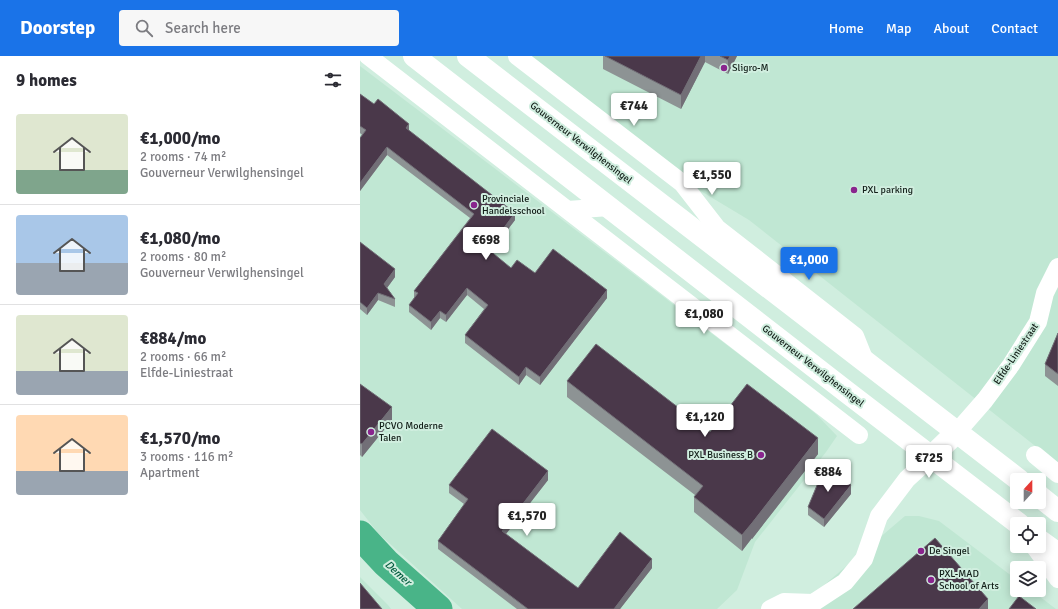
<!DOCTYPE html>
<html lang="en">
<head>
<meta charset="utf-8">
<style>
  :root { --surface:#fff; --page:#f7f7f7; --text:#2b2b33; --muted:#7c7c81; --line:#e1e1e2; --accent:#1a73e8 }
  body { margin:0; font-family:Signika,sans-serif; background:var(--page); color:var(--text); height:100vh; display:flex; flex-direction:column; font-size:15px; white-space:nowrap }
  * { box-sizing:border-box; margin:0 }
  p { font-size:13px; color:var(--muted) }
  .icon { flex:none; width:22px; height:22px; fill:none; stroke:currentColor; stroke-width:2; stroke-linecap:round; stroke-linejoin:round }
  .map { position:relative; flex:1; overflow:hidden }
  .panel { display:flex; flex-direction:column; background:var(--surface); width:360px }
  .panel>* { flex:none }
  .needle { width:26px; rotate:21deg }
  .controls { position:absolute; left:650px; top:417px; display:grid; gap:8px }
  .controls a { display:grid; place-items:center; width:36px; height:36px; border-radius:4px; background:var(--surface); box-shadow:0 2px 10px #0003; font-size:20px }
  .price { position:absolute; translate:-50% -34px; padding:0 9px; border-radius:4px; background:#fff; color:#222; font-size:13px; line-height:26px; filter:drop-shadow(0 1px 2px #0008) }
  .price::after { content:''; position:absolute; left:50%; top:24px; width:12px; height:9px; margin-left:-6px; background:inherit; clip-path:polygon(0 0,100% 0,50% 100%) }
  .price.current { background:var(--accent); color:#fff }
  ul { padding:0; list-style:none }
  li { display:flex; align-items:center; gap:12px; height:100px; padding:0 16px }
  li+li { border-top:1px solid var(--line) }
  li span { display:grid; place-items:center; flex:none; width:112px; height:80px; border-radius:4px; color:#555 }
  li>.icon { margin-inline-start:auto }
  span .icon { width:48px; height:48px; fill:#fffc; stroke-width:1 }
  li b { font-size:17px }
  h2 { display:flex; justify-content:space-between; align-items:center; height:48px; padding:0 16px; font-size:17px }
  header { display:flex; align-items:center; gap:24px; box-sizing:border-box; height:56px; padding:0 20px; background:var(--accent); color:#fff }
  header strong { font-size:19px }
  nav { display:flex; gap:22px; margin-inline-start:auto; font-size:14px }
  .search { width:280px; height:36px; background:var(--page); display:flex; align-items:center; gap:10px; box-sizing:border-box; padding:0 14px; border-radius:4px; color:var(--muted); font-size:15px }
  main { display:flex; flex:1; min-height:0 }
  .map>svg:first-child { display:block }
  .built { fill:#c0e7d3 }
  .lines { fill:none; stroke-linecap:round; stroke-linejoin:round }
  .river { stroke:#49b488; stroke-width:29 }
  .street { stroke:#fff; stroke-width:18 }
  .highway { stroke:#fff; stroke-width:22 }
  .wall { fill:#8d9394 }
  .shaded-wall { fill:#726f77 }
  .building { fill:#4a384a; stroke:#726f77 }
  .poi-dot { fill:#89258d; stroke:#d0eedf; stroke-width:1.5 }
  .labels { text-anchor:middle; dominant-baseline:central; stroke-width:4; stroke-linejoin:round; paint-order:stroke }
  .poi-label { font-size:10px; fill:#131f19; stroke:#d0eedf; text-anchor:start }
  .street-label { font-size:10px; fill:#131f19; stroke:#d0eedf }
  .water-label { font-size:11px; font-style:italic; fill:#075e41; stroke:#d0eedf }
</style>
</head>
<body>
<header>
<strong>Doorstep</strong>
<div class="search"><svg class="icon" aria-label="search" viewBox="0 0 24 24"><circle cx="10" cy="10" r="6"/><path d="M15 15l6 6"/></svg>Search here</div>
<nav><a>Home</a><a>Map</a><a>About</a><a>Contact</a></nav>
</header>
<main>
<section class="panel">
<h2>9 homes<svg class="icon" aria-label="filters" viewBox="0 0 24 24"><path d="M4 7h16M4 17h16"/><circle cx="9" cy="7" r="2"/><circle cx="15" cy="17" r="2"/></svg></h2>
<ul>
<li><span style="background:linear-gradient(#dfe7d0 70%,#7fa58c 0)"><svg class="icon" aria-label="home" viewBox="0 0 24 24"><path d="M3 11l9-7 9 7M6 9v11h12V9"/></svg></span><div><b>€1,000/mo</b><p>2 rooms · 74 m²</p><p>Gouverneur Verwilghensingel</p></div></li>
<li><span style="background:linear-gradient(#a9c7e8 60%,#9aa5b1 0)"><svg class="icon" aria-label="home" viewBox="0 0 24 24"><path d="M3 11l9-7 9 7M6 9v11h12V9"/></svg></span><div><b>€1,080/mo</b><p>2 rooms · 80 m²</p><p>Gouverneur Verwilghensingel</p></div></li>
<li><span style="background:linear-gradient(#dfe7d0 70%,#9aa5b1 0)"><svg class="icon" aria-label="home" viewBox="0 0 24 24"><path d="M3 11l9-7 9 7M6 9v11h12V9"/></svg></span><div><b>€884/mo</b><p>2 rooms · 66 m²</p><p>Elfde-Liniestraat</p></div></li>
<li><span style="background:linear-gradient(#ffd9b3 70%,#9aa5b1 0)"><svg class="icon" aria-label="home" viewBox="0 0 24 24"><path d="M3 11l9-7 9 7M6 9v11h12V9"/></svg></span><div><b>€1,570/mo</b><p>3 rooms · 116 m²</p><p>Apartment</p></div></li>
</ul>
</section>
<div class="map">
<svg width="698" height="553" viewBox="0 0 698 553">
  <rect width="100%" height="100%" fill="#d0eedf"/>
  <g class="built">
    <polygon points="166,0 698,0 698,408 389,164 334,131"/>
    <polygon points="0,10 439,344 457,359 477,380 466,396 395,486 377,534 357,553 102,553 18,477 0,454"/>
    <polygon points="545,460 559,460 579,465 657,524 657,534 671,534 696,553 436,553"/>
    <polygon points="0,521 28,549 31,553 0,553"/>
  </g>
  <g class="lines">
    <polyline class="river" points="0,479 26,507 78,553"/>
    <g class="street">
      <polyline points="8,0 499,379"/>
      <polyline points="157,0 322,127 357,172 495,280 505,305"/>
      <polyline points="208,154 249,151"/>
      <polyline points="597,376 625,344 651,309 678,266 685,237 698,211"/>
      <polyline points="675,399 698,418"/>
      <polyline points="674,490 698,523"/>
      <polyline points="410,553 424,546 453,547 485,526 504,503 519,460 547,423 571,401"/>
    </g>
    <g class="highway">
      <polyline points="54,0 488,337 659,468"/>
      <polyline points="108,0 659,424"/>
      <polyline points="571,401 597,376"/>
      <polyline points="679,440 698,455"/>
      <polyline points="679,484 698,498"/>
    </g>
  </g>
  <g class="wall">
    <polygon points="243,0 377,0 368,18 345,6 321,53 243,13"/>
    <polygon points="0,38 49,75 155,164 131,196 151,212 175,217 247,242 180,329 166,319 159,329 105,287 105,279 124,253 107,239 86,266 80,262 71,274 49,256 49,249 54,242 54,235 110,162 27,99 0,135 0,82 2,79 0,77"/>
    <polygon points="0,186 35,221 27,232 35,243 35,251 18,244 7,259 0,253"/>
    <polygon points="698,277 698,330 685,320 685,308"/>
    <polygon points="207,325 350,376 458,398 392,483 392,482 382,495 334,456 334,441 335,439 207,341"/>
    <polygon points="0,328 32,364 2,401 0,399"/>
    <polygon points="188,424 146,478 218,532 292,512 260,553 157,553 78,493 78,485 104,448 89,437 89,429"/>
    <polygon points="491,438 464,471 448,459 448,451"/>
  </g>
  <g class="shaded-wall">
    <polygon points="341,0 345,0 345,6 321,53 321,39"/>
    <polygon points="370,0 377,0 368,18 368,4"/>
    <polygon points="49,68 49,75 46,80 46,72"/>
    <polygon points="27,91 27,99 0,135 0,127"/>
    <polygon points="155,157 155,164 128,200 128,193"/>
    <polygon points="35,213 35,221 24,236 24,228"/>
    <polygon points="107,232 107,239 86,266 86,259"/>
    <polygon points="247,234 247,242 180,329 180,321"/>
    <polygon points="18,237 18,244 7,259 7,252"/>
    <polygon points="80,255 80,262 71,274 71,266"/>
    <polygon points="166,311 166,319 159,329 159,321"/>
    <polygon points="32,351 32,364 2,401 2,388"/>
    <polygon points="458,382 458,398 392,483 392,467"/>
    <polygon points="188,415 188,424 142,483 142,475"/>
    <polygon points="491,429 491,438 464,471 464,463"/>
    <polygon points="392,467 392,482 382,495 382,479"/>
    <polygon points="292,503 292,512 260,553 254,553"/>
    <polygon points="628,543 628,553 619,553"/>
  </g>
  <g class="building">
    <polygon points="245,0 341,0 321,39"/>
    <polygon points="360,0 370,0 368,4"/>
    <polygon points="0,38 14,48 18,43 49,68 46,72 155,157 128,193 151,212 157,204 175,217 193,193 247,234 180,321 166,311 159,321 105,279 128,249 107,232 86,259 80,255 71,266 49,249 58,237 54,235 114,158 27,91 0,127 0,82 6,74 0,70"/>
    <polygon points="0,186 35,213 24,228 35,243 18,237 7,252 0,246"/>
    <polygon points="698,277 698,318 685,308"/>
    <polygon points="236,288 350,376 387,328 458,382 392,467 382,479 334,441 343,430 207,325"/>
    <polygon points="0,328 32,351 2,388 0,387"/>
    <polygon points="132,373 188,415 142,475 218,532 260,476 292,503 254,553 168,553 78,485 108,443 89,429"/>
    <polygon points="465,410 491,429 464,463 448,451"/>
    <polygon points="575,482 628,543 619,553 493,553"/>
    <polygon points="0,527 22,553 0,553"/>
    <polygon points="659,540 676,553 649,553"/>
  </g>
  <g class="poi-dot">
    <circle cx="364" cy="12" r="4"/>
    <circle cx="494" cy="134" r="4"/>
    <circle cx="114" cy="149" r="4"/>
    <circle cx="11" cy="376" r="4"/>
    <circle cx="401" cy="399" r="4"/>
    <circle cx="561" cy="495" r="4"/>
    <circle cx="571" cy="524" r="4"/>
  </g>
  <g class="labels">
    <g class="poi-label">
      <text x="372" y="12">Sligro-M</text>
      <text x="502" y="134">PXL parking</text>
      <text x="122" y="143">Provinciale<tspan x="122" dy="12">Handelsschool</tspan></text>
      <text x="19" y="370">PCVO Moderne<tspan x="19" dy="12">Talen</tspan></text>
      <text x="393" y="399" text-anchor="end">PXL Business B</text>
      <text x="569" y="495">De Singel</text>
      <text x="579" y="518">PXL-MAD<tspan x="579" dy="12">School of Arts</tspan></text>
    </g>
    <g class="street-label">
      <text transform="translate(221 87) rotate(38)">Gouverneur Verwilghensingel</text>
      <text transform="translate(656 298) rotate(-56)">Elfde-Liniestraat</text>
      <text transform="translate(453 310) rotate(38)">Gouverneur Verwilghensingel</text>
    </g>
    <g class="water-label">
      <text transform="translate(38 517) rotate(42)">Demer</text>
    </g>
  </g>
</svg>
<div class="controls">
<a><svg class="needle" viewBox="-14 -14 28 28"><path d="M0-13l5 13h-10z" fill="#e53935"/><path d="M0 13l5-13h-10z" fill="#7c7c81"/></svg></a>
<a><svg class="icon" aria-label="locate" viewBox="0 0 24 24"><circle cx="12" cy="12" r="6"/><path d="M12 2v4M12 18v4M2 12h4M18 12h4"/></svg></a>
<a><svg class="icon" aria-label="layers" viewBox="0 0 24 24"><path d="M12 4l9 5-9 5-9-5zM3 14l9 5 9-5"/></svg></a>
</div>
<b class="price" style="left:274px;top:71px">€744</b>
<b class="price" style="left:352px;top:140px">€1,550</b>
<b class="price" style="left:126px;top:205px">€698</b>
<b class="price current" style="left:449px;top:225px">€1,000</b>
<b class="price" style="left:344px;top:279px">€1,080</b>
<b class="price" style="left:345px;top:382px">€1,120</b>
<b class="price" style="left:569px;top:423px">€725</b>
<b class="price" style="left:468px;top:437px">€884</b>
<b class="price" style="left:167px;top:481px">€1,570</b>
</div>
</main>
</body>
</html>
